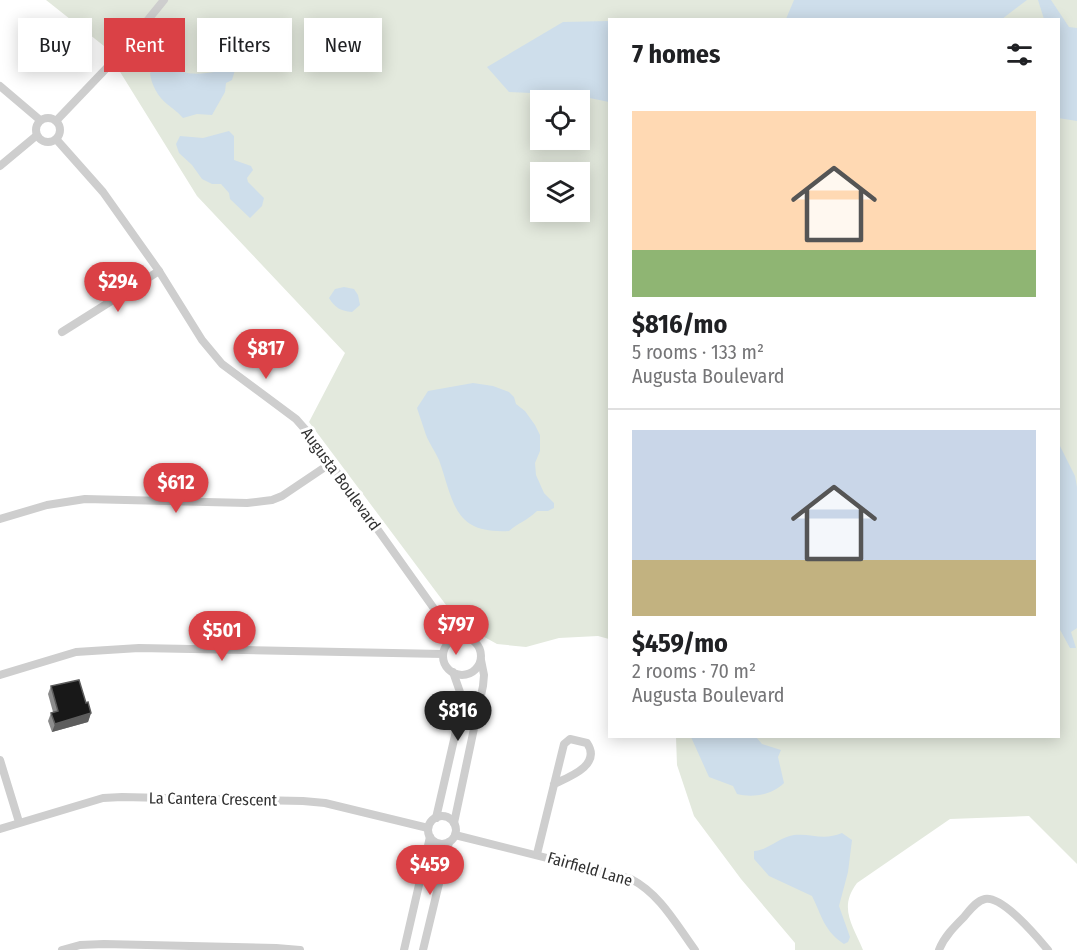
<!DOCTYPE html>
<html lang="en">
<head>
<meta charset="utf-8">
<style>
  :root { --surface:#fff; --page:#f2f2f2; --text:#202124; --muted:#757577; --line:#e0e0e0; --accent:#da4146 }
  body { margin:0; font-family:"Fira Sans Condensed",sans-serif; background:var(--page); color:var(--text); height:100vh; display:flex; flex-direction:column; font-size:22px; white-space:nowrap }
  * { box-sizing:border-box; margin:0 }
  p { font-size:20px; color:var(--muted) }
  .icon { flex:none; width:33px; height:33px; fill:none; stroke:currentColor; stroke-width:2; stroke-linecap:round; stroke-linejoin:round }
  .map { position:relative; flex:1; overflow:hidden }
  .side { position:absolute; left:608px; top:18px; width:452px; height:720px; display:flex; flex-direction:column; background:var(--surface); border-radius:0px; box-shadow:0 3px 15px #0003 }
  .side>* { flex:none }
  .guide { position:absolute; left:18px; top:18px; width:500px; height:54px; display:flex; gap:12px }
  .buttons { position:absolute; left:530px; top:90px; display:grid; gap:12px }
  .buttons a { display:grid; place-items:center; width:60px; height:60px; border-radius:0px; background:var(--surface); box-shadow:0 3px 15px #0003; font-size:30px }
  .price { position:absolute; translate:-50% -51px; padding:0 14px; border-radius:21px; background:var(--accent); color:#fff; font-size:20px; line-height:39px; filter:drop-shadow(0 2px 3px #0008) }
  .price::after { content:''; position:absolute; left:50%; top:36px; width:18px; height:14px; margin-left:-9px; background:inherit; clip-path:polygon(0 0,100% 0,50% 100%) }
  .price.current { background:#222; color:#fff }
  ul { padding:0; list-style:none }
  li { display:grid; align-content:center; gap:12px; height:318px; padding:0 24px }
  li+li { border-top:2px solid var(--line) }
  li span { display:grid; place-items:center; height:186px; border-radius:0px; color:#555 }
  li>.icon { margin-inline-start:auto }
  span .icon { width:108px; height:108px; fill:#fffc; stroke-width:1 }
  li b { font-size:26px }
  h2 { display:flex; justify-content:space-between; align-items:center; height:72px; padding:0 24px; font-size:26px }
  .chip { padding:0 21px; border-radius:0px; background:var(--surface); box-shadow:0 3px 15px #0003; font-size:21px; line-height:54px }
  .chip.current { background:var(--accent); color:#fff }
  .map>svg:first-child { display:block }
  .green { fill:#e3e9dd; fill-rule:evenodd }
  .water { fill:#cedeeb }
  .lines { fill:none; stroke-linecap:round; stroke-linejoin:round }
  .street { stroke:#cecece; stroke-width:8 }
  .wall { fill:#8c8c8c }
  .shaded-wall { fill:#5d5d5d }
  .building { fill:#181818; stroke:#5d5d5d; stroke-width:1.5 }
  .labels { text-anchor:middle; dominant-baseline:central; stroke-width:6; stroke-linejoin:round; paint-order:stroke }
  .street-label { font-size:16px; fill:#313131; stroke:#fff }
</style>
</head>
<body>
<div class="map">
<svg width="1077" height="950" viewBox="0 0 1077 950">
  <rect width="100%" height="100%" fill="#fff"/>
  <path class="green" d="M46 0H1077V864L1029 816 950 819 857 883C838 908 853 925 863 950H795V943L741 879 694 816 677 765 676 737 1058 736V20H609V639L598 636 559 638 526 647 497 644 479 634 452 613 309 422 345 353 197 196 104 46ZM540 100H579V140H540ZM540 172H579V212H540Z"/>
  <g class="water">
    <polygon points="794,0 1027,0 1002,19 786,19"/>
    <polygon points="1038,0 1051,0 1069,27 1077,28 1077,121 1058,118 1058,20 1044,19"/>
    <polygon points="609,21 609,102 575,95 509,92 487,67 563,22"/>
    <path d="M170 55C172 59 174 65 177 68 188 79 219 71 232 69L235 70 232 80 226 83 225 92 212 115 197 114 183 118C178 112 173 109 167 104 158 97 151 84 150 73Z"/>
    <polygon points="229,131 234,136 234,160 251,166 253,170 247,178 248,182 264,198 262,206 250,218 230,199 229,193 221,184 212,184 202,179 192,165 179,153 176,144 180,136 203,138"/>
    <path d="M344 287 354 289 358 295 360 305 352 312C341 311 335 308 329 298L335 289Z"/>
    <path d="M473 383 493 386 509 392 514 397 516 404 525 411 535 425 540 435V451L535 463 536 475 544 493 554 503V508L548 511H537C528 520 518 523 509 531 453 534 454 502 439 460 435 451 429 443 426 435 423 426 420 417 417 408L428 391Z"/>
    <polygon points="1058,442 1075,476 1077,487 1077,628 1071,632 1076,648 1070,648 1058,626"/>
    <path d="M691 737H756L762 744 781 750 778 757 784 783C772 795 753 798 737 794L733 786 709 777Z"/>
    <path d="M842 833 852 840 848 872 839 906 850 937 848 942 844 944C824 931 822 916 812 896L769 876 754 859V851C767 851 779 837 794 835 812 833 823 841 842 833Z"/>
  </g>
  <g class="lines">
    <g class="street">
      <polyline points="0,86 40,120"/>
      <circle cx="48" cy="130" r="12"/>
      <polyline points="56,121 121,53 164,0"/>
      <polyline points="56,139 103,192 159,271 202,340 222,364 296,419 311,436 455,638"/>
      <polyline points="0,166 36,136"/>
      <polyline points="62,332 159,271"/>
      <polyline points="0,519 47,505 85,499 247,503 272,500 282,496 331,463"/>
      <circle cx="462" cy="656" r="19"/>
      <polyline points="0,675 76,652 139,648 443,654"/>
      <polyline points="0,760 19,822"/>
      <circle cx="442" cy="830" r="14"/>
      <polyline points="436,818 462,705 460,692 453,672"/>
      <polyline points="454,823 483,686 484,675 481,660"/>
      <polyline points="0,829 103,798 122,797 303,801 325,803 428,828"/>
      <path d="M455 835 631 879C660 894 676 924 695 950"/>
      <path d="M537 854 564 744 570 739 587 743C602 765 569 777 554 784"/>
      <polyline points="62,950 80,945 104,944 276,948 300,950"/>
      <polyline points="404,950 430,837"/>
      <polyline points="423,950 449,842"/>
      <path d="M939 950C944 937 954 927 964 917 970 910 976 901 985 899 1003 896 1037 937 1048 950"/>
    </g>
  </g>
  <polygon class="wall" points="51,686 86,703 91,713 88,722 52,732 48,721 51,713 53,712 48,694"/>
  <polygon class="shaded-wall" points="91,713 88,722 52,732 55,724"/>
  <polygon class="building" points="79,680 86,703 88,702 91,713 55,724 51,713 58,711 51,686"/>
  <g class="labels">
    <g class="street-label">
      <text transform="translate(341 479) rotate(54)">Augusta Boulevard</text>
      <text transform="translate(213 799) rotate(1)">La Cantera Crescent</text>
      <text transform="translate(590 869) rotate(16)">Fairfield Lane</text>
    </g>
  </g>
</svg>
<div class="buttons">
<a><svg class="icon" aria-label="locate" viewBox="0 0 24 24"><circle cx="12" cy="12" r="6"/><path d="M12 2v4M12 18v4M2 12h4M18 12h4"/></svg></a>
<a><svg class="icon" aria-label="layers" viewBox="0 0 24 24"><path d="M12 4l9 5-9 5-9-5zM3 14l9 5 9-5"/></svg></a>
</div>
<b class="price" style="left:118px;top:313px">$294</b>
<b class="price" style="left:266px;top:380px">$817</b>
<b class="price" style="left:176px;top:514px">$612</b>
<b class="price" style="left:456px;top:656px">$797</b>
<b class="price" style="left:222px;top:662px">$501</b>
<b class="price current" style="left:458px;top:742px">$816</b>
<b class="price" style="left:430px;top:896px">$459</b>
<div class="guide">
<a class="chip">Buy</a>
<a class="chip current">Rent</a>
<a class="chip">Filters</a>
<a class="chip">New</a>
</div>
<section class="side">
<h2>7 homes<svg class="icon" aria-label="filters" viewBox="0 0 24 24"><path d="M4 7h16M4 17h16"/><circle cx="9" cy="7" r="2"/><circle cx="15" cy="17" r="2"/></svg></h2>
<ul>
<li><span style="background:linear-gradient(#ffd9b3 75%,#8fb573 0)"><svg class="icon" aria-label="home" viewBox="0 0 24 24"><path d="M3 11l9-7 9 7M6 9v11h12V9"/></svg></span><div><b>$816/mo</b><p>5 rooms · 133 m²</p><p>Augusta Boulevard</p></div></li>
<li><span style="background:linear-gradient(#c9d6e8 70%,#c2b280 0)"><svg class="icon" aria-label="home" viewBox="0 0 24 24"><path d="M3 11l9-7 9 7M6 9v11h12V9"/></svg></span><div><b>$459/mo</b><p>2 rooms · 70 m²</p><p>Augusta Boulevard</p></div></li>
</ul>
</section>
</div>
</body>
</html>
